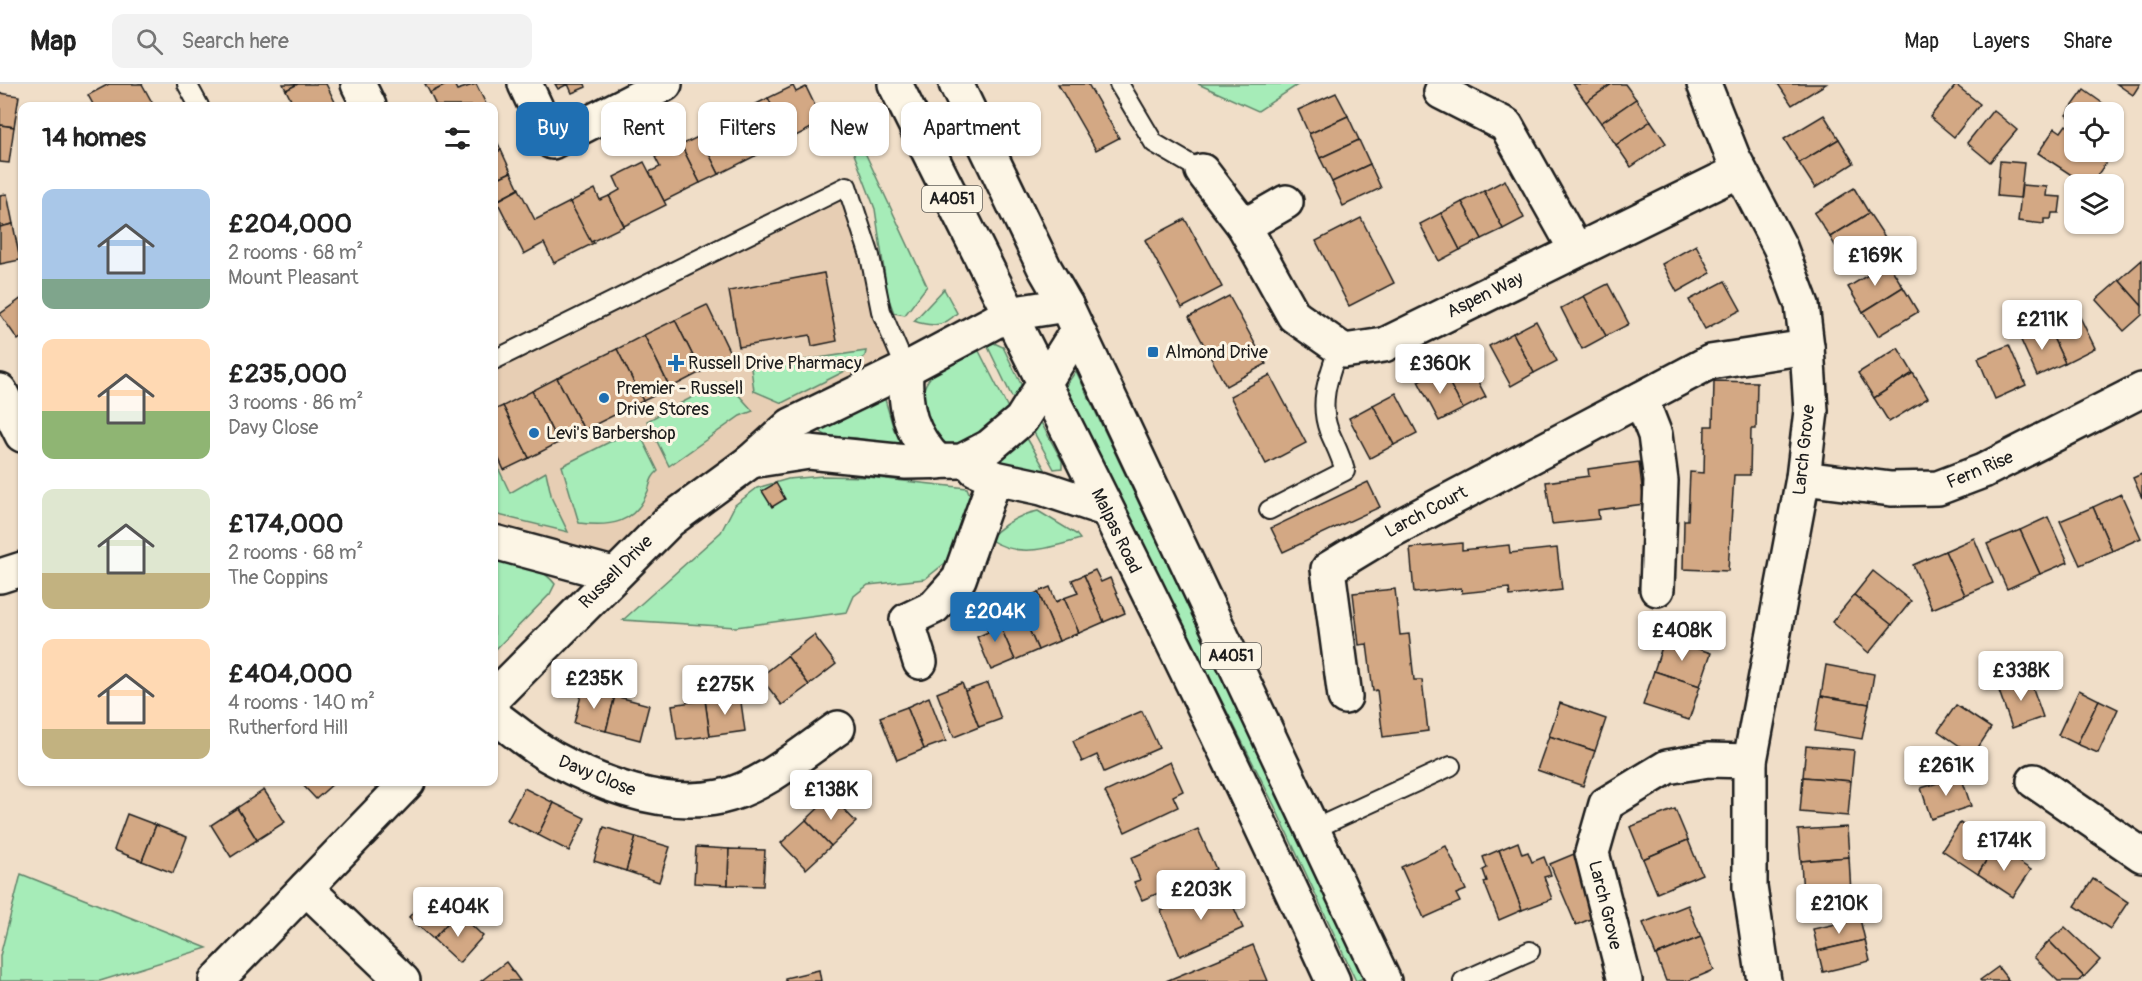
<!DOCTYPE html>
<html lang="en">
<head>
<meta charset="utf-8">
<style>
  :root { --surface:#fff; --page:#f2f2f2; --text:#222; --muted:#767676; --line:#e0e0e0; --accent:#1f6fb2 }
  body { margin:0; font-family:Pangolin,sans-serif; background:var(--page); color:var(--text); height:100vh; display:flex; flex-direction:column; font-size:22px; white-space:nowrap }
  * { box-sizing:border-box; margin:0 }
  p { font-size:20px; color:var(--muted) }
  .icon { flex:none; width:33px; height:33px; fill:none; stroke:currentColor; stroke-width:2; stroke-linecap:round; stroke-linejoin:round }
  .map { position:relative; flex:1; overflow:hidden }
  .side { position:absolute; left:18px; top:18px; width:480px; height:684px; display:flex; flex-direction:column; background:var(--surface); border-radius:12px; box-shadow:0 2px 4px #0004 }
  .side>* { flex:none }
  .guide { position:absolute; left:516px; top:18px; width:570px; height:54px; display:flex; gap:12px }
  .tools { position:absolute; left:2064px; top:18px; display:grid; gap:12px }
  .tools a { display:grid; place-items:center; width:60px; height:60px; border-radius:12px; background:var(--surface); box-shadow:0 2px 4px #0004; font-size:30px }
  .price { position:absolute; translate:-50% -51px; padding:0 14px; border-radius:6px; background:#fff; color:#222; font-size:20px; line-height:39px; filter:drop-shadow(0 2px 3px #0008) }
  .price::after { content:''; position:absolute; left:50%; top:36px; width:18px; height:14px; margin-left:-9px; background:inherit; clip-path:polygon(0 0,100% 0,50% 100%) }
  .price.on { background:var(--accent); color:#fff }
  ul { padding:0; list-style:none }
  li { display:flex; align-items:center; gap:18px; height:150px; padding:0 24px }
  li span { display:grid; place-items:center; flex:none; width:168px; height:120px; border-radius:12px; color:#555 }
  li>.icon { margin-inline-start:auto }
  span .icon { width:72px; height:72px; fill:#fffc; stroke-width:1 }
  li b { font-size:26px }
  h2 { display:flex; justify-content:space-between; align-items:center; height:72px; padding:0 24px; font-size:26px }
  .chip { padding:0 21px; border-radius:12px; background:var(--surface); box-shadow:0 2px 4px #0004; font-size:21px; line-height:54px }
  .chip.on { background:var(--accent); color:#fff }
  header { display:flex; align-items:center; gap:36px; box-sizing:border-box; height:84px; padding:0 30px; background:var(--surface); border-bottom:2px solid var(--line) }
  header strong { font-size:28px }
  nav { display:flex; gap:33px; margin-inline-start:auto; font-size:21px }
  .search { width:420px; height:54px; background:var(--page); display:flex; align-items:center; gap:15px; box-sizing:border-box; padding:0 21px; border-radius:12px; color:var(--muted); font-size:22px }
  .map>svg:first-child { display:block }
  .built { fill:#e7ceb4 }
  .green { fill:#a6ecb8; stroke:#61846a; stroke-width:1.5 }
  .building { fill:#d3a884; stroke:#1c1c1c; stroke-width:1.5 }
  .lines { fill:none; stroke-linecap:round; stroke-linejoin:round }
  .lane-casing { stroke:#1c1c1c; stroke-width:22 }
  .street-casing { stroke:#1c1c1c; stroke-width:38 }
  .primary-casing { stroke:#1c1c1c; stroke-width:38 }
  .lane { stroke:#fcf5e5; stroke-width:18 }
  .street { stroke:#fcf5e5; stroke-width:33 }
  .primary { stroke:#fcf5e5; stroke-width:33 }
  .poi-dot { fill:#1f6fb2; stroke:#fcf5e5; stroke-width:2 }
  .labels { text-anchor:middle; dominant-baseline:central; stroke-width:6; stroke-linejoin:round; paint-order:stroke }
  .shield { fill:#fcf5e5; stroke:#5f5d58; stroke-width:1.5 }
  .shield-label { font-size:16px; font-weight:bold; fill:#1c1c1c }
  .street-label { font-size:18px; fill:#1c1c1c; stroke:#fcf5e5 }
  .poi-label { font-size:18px; fill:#1c1c1c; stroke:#fcf5e5; text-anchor:start }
</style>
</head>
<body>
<header>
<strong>Map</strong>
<div class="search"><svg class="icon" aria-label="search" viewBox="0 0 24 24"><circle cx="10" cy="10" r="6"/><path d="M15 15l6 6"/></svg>Search here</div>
<nav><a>Map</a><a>Layers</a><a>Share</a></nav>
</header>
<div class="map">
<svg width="2142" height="897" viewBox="0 0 2142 897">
  <rect width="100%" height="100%" fill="#f0dec8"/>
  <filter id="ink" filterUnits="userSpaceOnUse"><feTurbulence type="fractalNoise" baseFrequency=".0167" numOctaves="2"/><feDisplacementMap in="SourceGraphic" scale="12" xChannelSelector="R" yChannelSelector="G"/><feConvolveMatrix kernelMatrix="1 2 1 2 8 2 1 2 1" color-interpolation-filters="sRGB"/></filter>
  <g filter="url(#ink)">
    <polygon class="built" points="847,102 906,285 791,341 613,490 494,458 494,276"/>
    <g class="green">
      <polygon points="1198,0 1299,0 1258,27"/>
      <polygon points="861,60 927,202 905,231 894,229 888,213 875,125 851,62"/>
      <path d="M944 205 957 229C944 243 931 243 914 237Z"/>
      <polygon points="994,259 1003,263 1021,300 1016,315 1012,313 987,261"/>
      <path d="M978 265 1009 326 991 343 952 365C941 362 934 354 929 343 908 293 940 284 978 265Z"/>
      <polygon points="866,267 865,272 849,285 782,319 754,307 751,284"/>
      <polygon points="1076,287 1331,823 1364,894 1356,897 1274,721 1064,304"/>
      <polygon points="725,296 753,327 740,332 669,382 647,337"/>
      <polygon points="884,312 894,346 911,365 856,354 827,352 821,348 823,342"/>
      <polygon points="1038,333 1062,377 1062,384 1054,385 1031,343"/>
      <path d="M637 344 658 387C650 394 651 398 648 407 635 440 610 443 579 439L562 382Z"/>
      <polygon points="1024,349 1046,387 1003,379 995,374"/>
      <polygon points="494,375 510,409 546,388 552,415 568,448 494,430"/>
      <polygon points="823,392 868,393 967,404 972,416 949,476 925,495 868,501 854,512 847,528 736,543 623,536 721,448 735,421 757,404 788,395"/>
      <path d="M1038 427 1076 450 1080 455C1049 464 1018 475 989 455 1003 440 1018 431 1038 427Z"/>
      <path d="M494 471C516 475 541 482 555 500L550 510 494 567Z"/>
      <polygon points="21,790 207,864 100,897 0,897 0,872"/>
    </g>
    <g class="building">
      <polygon points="109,0 142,0 154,22 94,22 88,11"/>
      <polygon points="283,0 298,0 286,6"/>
      <polygon points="298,0 326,0 337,22 294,22 286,6"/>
      <polygon points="425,0 448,0 430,9"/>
      <polygon points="448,0 454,0 457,6 476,0 487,22 436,22 430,9"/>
      <polygon points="555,0 585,0 586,3 572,9 568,0 558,5"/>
      <polygon points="1058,0 1088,0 1119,54 1096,66"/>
      <polygon points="1573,0 1612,0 1586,18"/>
      <polygon points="1612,0 1625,0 1636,15 1601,39 1586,18"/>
      <polygon points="1778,0 1826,0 1792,21"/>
      <polygon points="2117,0 2140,0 2133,11"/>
      <polygon points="1956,1 1980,20 1954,53 1930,33"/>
      <polygon points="793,2 796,8 806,3 823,38 788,56 768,14"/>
      <polygon points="2084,6 2118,30 2114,37 2114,28 2074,28 2074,36 2066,31"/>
      <polygon points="0,9 19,12 14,43 0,41"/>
      <polygon points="1336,9 1348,32 1309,50 1298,26"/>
      <polygon points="768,14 788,56 755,72 741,43 751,38 744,26"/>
      <polygon points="1636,15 1651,37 1616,61 1601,39"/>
      <polygon points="1993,26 2017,46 1990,78 1967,59"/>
      <polygon points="1824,31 1839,55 1799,79 1784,55"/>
      <polygon points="1348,32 1359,56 1320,74 1309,50"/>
      <polygon points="1651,37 1666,59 1631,83 1616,61"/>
      <polygon points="723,40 728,49 741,43 755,72 719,90 700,52"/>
      <polygon points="0,41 14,43 9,79 0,78"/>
      <polygon points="2066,41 2074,47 2074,68 2105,68 2111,72 2091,100 2085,100 2038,69 2055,44 2061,48"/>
      <polygon points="494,51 501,66 494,70"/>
      <polygon points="700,52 719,90 700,99 681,61"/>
      <polygon points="1839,55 1854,79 1815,104 1799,79"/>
      <polygon points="1359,56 1370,80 1332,98 1320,74"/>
      <polygon points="681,61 700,99 664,117 649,88 660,83 655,73"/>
      <polygon points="501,66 511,88 494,96 494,70"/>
      <polygon points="2000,77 2024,79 2020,114 1997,112"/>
      <polygon points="644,78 666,121 624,142 609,112 620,106 614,93"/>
      <polygon points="1370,80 1381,104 1343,122 1332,98"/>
      <polygon points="511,88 519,105 494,118 494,96"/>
      <polygon points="1505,96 1524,134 1503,145 1484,107"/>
      <polygon points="2022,101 2047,103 2046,112 2061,113 2059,129 2052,129 2051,135 2044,135 2044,140 2018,137"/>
      <polygon points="1854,104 1869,129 1830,153 1814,129"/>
      <polygon points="519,105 535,136 570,118 594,159 554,179 544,159 524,170 497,117"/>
      <polygon points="595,105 600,116 609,112 624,142 591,158 570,118"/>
      <polygon points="1484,107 1503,145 1482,155 1462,118"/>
      <polygon points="7,110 13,140 0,143 0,111"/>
      <polygon points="1462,118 1482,155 1460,166 1441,129"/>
      <polygon points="1441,129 1460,166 1439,177 1420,140"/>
      <polygon points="1869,129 1885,153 1845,178 1830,153"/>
      <polygon points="1361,134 1394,199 1349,222 1316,157"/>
      <polygon points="1185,135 1222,203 1182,224 1145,156"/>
      <polygon points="13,140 20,176 0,180 0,143"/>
      <polygon points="1696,161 1711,189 1677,208 1662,180"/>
      <polygon points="2142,176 2142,222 2119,196"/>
      <polygon points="1888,179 1903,203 1863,228 1848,203"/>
      <polygon points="824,189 837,257 812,262 810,251 739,263 729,207"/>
      <polygon points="2119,196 2142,222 2142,231 2124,247 2096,216"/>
      <polygon points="1725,197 1741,226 1705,245 1689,216"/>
      <polygon points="1608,200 1629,240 1606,252 1584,212"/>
      <polygon points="1903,203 1918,228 1878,252 1863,228"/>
      <polygon points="1229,212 1266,280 1226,302 1189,233"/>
      <polygon points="1584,212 1606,252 1582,265 1561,224"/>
      <polygon points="22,214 22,253 18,256 0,230"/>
      <polygon points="707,221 732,273 701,288 675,236"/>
      <polygon points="2077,227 2095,264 2065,279 2047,241"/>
      <polygon points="675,236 701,288 670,304 644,251"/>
      <polygon points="1536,237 1557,277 1534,289 1513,249"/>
      <polygon points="2047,241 2065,279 2037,292 2020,254"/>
      <polygon points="1513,249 1534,289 1511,302 1489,262"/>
      <polygon points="644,251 670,304 643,317 617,265"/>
      <polygon points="2009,261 2026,301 1995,315 1978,274"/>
      <polygon points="1898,264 1913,289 1874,314 1858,289"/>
      <polygon points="617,265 643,317 584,346 557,294"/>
      <polygon points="1465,273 1486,313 1463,325 1442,285"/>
      <polygon points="1442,285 1463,325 1439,337 1418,297"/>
      <polygon points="1913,289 1928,314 1889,338 1874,314"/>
      <polygon points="1270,291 1306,359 1266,380 1230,312"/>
      <polygon points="557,294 584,346 558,359 532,307"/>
      <polygon points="1714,297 1757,298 1756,345 1751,345 1750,391 1734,391 1728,487 1683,485 1684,436 1688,436 1690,388 1704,389 1705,342 1713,342"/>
      <polygon points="532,307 558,359 529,374 503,322"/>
      <polygon points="1396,309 1417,349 1394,361 1373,321"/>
      <polygon points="1373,321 1394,361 1370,374 1349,334"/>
      <polygon points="503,322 529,374 504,386 494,364 494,326"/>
      <polygon points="1639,378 1644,420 1598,426 1599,435 1552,440 1546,398 1589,392 1588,385"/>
      <polygon points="2142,390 2142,414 2133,394"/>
      <polygon points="1368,398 1380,423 1283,468 1271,444"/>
      <polygon points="776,399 785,415 772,423 762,407"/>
      <polygon points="2121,410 2141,454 2112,467 2093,423"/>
      <polygon points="2093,423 2112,467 2080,481 2060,437"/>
      <polygon points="2048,433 2068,478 2040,490 2020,446"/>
      <polygon points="2020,446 2040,490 2007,505 1987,460"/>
      <polygon points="1974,454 1993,499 1965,511 1945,467"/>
      <polygon points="1462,459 1462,466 1509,461 1510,469 1557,464 1562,506 1510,512 1509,504 1462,509 1461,504 1414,509 1410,464"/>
      <polygon points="1945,467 1965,511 1932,525 1913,481"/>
      <polygon points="1095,486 1101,498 1110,494 1125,529 1104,538 1084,491"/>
      <polygon points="1873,487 1911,517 1892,541 1854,511"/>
      <polygon points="1084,491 1104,538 1079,549 1064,514 1078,509 1072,496"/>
      <polygon points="1050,503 1056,518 1064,514 1079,549 1059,557 1038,508"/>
      <polygon points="1395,505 1400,551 1409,550 1414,596 1422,596 1428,647 1383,653 1377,606 1373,607 1367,560 1359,561 1353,509"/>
      <polygon points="1038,508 1059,557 1038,566 1023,532 1033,529 1026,514"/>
      <polygon points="1854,511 1892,541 1869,569 1832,538"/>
      <polygon points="1004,523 1010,538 1023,532 1038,566 1015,576 994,528"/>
      <polygon points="994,528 1015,576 991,586 977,553 988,548 981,532"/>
      <polygon points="814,551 836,580 809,601 787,572"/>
      <polygon points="1665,554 1711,569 1700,602 1654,587"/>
      <polygon points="787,572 809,601 782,621 760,593"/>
      <polygon points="1826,581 1874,590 1869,620 1821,612"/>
      <polygon points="1654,587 1700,602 1689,636 1643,621"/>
      <polygon points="2029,593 2043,633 2012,644 1998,604"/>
      <polygon points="962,599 979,643 954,653 937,609"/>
      <polygon points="988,599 1001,635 979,643 965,607"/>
      <polygon points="583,604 615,612 606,647 574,639"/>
      <polygon points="2079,606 2099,616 2077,660 2058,651"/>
      <polygon points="740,611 745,647 710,652 705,616"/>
      <polygon points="615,612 649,621 640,656 606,647"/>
      <polygon points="1821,612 1869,620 1862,655 1815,647"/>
      <polygon points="929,613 946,657 924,665 907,623"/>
      <polygon points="705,616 710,652 677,656 672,621"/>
      <polygon points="2099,616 2118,625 2098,669 2077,660"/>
      <polygon points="1560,619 1606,635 1595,667 1549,652"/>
      <polygon points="1956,621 1991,644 1973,671 1938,647"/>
      <polygon points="907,623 924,665 897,676 880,633"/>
      <polygon points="1142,627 1159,664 1104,688 1097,671 1082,678 1073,657"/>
      <polygon points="1549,652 1595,667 1583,702 1537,686"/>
      <polygon points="1806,662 1854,666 1851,697 1803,693"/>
      <polygon points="1170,678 1183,707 1173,712 1178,723 1125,748 1105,708"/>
      <polygon points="1961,692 1971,722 1931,735 1921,704"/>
      <polygon points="1803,693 1851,697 1848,732 1800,728"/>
      <polygon points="300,698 335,698 316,715"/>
      <polygon points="524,704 554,719 538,751 507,736"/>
      <polygon points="264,706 285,738 257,756 237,724"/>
      <polygon points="831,712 856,738 831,762 806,736"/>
      <polygon points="554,719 585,734 569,767 538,751"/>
      <polygon points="237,724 257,756 231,773 211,741"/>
      <polygon points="1675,725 1688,756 1643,775 1630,743"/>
      <polygon points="127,730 156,741 142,777 114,766"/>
      <polygon points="806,736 831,762 806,785 781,759"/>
      <polygon points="1960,739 1995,762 1978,790 1942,766"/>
      <polygon points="156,741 187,753 173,789 142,777"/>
      <polygon points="604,743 636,753 626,787 594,777"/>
      <polygon points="1847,743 1849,773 1801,777 1798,746"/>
      <polygon points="1198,745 1216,785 1142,816 1134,798 1140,796 1131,774"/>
      <polygon points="636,753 670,763 659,798 626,787"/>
      <polygon points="1688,756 1702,790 1657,809 1643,775"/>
      <polygon points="1518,758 1522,770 1528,768 1532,778 1544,773 1551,791 1544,793 1552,815 1522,826 1499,766"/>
      <polygon points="1446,762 1466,806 1456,810 1460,818 1424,834 1401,783"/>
      <polygon points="1995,762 2031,786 2013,813 1978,790"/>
      <polygon points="696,763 729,765 728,801 694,799"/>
      <polygon points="729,765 765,766 763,802 728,801"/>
      <polygon points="1499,766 1522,826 1499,836 1484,798 1487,797 1483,786 1487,784 1483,773"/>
      <polygon points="1574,770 1600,831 1576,841 1550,780"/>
      <polygon points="1849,773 1851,809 1803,812 1801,777"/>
      <polygon points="2093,795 2128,818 2110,845 2075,822"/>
      <polygon points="1215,804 1221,819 1230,815 1243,844 1180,872 1161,827"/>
      <polygon points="433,806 458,828 433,855 409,833"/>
      <polygon points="1688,821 1701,853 1656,871 1643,839"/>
      <polygon points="458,828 483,852 459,879 433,855"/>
      <polygon points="1860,835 1865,856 1818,867 1813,845"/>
      <polygon points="2065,843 2100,876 2084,893 2049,857"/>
      <polygon points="1701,853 1714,886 1688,897 1666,897 1656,871"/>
      <polygon points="1865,856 1870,877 1823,888 1818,867"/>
      <polygon points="2049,857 2084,893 2079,897 2058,897 2034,873"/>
      <polygon points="1253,861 1268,897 1166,897"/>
      <polygon points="506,878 520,897 481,897"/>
      <polygon points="1998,883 2009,897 1981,897 1980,896"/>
      <polygon points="819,886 821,897 785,897 785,894"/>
    </g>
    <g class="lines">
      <defs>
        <g id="lane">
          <polyline points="187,0 199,22"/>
          <polyline points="1119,0 1154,59 1202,87"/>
          <polyline points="494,276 847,102 870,172 881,227 906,285"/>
          <path d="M1269 426 1345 387C1341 372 1335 361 1329 347 1318 318 1329 291 1339 263"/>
          <polyline points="1314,745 1451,682"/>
          <polyline points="1463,897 1530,867"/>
        </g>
        <g id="street">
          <polyline points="358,0 369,22"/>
          <polyline points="525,0 552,58 665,0"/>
          <polyline points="1704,0 1733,73 1780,163 1802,221 1807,263 1811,327 1803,394 1750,677 1750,803 1764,897"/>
          <polyline points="1441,8 1506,41 1576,166"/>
          <polyline points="1202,87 1244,142 1294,232 1344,267 1384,261 1739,87"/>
          <polyline points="1244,142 1286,118"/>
          <path d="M906 285C904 325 910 350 938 378"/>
          <polyline points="0,307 22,351"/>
          <polyline points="1641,315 1655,351 1661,397 1657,505"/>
          <polyline points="751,377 809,368 906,378 962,377 989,363 1021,336 1077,247"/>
          <polyline points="975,385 995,394 1042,404 1105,425"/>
          <polyline points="1803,394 1891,405 1938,404 1983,387 2142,306"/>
          <polyline points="494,458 613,490"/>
          <polyline points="0,492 22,485"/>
          <polyline points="920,578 907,536 934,523 959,495 995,394"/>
          <polyline points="494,613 669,437 751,377 791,341 906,285 1009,230 1066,221"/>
          <polyline points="1345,613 1328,485 1389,448 1710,278 1807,263"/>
          <path d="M494 632C513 645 532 663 553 674 602 701 664 724 720 713 760 705 805 667 838 644"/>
          <polyline points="2034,697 2142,771"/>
          <polyline points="306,804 403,897"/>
          <polyline points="216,897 408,698"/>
          <polyline points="1625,897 1592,769 1606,720 1667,683 1708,676 1750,677"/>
        </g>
        <g id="primary">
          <path d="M895 0C1043 298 1195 594 1333 897"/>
          <polyline points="956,0 1044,183 1066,221 1384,897"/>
        </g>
      </defs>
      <use href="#lane" class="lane-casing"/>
      <use href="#street" class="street-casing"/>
      <use href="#primary" class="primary-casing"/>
      <use href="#lane" class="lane"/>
      <use href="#street" class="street"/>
      <use href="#primary" class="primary"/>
    </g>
  </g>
  <g class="poi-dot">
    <rect x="1147" y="262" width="12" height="12" rx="3"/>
    <path d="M673 270h6v6h6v6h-6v6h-6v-6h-6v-6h6z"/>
    <circle cx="604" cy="314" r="6"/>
    <circle cx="534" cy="349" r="6"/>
  </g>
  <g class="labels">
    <g class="shield">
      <rect x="922" y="102" width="60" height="26" rx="4.5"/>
      <rect x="1201" y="559" width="60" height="26" rx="4.5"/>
    </g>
    <g class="shield-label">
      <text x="952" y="115">A4051</text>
      <text x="1231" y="572">A4051</text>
    </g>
    <g class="street-label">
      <text transform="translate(1485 211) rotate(-26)">Aspen Way</text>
      <text transform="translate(1804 366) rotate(-84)">Larch Grove</text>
      <text transform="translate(1980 386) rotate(-23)">Fern Rise</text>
      <text transform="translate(1426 428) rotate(-28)">Larch Court</text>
      <text transform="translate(1116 447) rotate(64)">Malpas Road</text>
      <text transform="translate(616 488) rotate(-45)">Russell Drive</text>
      <text transform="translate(597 692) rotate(22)">Davy Close</text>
      <text transform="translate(1605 821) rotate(76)">Larch Grove</text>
    </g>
    <g class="poi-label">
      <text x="1165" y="268">Almond Drive</text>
      <text x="688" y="279">Russell Drive Pharmacy</text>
      <text x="616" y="304">Premier - Russell<tspan x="616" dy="21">Drive Stores</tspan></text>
      <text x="546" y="349">Levi's Barbershop</text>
    </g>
  </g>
</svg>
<div class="tools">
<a><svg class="icon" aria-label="locate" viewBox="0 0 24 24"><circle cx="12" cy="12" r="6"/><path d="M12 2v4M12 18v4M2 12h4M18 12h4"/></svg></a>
<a><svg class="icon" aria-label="layers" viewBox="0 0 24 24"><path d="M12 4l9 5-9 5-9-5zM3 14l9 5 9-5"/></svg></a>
</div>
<b class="price" style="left:1875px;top:203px">£169K</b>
<b class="price" style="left:2042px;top:267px">£211K</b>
<b class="price" style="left:1440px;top:311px">£360K</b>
<b class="price on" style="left:995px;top:559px">£204K</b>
<b class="price" style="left:1682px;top:578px">£408K</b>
<b class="price" style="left:2021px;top:618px">£338K</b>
<b class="price" style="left:594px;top:626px">£235K</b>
<b class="price" style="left:725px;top:632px">£275K</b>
<b class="price" style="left:1946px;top:713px">£261K</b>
<b class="price" style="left:831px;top:737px">£138K</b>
<b class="price" style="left:2004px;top:788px">£174K</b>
<b class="price" style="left:1201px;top:837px">£203K</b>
<b class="price" style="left:1839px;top:851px">£210K</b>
<b class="price" style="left:458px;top:854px">£404K</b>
<div class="guide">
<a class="chip on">Buy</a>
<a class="chip">Rent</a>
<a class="chip">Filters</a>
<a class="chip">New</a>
<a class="chip">Apartment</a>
</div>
<section class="side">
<h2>14 homes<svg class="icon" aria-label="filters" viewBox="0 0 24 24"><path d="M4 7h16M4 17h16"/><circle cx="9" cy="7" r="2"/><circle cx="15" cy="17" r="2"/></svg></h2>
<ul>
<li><span style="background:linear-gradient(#a9c7e8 75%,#7fa58c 0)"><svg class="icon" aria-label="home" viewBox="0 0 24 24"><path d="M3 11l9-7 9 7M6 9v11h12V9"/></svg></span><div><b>£204,000</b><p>2 rooms · 68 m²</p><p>Mount Pleasant</p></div></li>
<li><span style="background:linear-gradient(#ffd9b3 60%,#8fb573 0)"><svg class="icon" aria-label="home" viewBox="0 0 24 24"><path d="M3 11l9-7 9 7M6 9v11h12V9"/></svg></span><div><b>£235,000</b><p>3 rooms · 86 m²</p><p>Davy Close</p></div></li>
<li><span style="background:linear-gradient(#dfe7d0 70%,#c2b280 0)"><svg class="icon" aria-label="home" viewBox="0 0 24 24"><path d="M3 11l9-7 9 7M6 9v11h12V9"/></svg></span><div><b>£174,000</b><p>2 rooms · 68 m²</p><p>The Coppins</p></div></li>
<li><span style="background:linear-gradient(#ffd9b3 75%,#c2b280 0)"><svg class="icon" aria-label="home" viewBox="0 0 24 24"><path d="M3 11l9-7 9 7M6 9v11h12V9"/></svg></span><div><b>£404,000</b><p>4 rooms · 140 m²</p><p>Rutherford Hill</p></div></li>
</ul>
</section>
</div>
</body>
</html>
